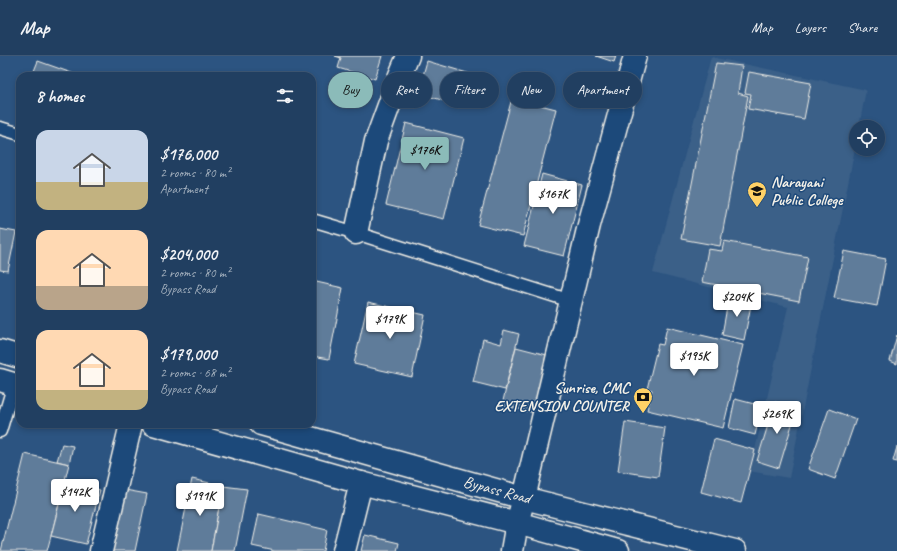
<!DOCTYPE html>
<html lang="en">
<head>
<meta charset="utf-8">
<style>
  :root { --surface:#213f61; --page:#2d4a6a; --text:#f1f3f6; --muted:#a2afbd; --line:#3e5876; --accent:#8bbbb9 }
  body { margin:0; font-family:Caveat,sans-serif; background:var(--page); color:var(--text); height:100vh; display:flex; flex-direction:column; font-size:15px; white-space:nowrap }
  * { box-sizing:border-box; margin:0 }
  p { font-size:13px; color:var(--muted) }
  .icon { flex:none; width:22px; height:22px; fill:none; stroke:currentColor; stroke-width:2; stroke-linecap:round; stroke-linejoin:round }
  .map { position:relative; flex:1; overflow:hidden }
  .panel { position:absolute; left:16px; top:16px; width:300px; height:356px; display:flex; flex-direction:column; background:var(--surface); border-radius:12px; box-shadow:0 2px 6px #0003,0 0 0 1px var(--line) }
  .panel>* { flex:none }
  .top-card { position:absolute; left:328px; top:16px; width:380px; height:36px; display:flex; gap:8px }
  .fabs { position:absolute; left:849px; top:64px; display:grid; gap:8px }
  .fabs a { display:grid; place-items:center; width:36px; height:36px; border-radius:50%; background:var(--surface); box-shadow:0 2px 6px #0003,0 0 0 1px var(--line); font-size:20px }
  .price { position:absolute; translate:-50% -34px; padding:0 9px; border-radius:4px; background:#fff; color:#222; font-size:13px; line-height:26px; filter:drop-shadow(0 1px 2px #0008) }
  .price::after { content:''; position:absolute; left:50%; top:24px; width:12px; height:9px; margin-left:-6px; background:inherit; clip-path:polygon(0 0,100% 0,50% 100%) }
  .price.on { background:var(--accent); color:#111 }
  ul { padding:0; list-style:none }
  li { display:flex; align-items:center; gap:12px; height:100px; padding:0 20px }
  li span { display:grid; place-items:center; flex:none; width:112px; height:80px; border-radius:12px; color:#555 }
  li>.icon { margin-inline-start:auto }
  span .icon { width:48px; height:48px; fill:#fffc; stroke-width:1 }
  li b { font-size:17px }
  h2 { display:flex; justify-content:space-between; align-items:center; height:48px; padding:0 20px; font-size:17px }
  .tag { padding:0 14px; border-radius:18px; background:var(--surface); box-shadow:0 2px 6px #0003,0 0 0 1px var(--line); font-size:14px; line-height:36px }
  .tag.on { background:var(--accent); color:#111 }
  header { display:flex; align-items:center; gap:24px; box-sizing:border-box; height:56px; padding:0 20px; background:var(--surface); border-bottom:1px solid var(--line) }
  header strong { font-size:19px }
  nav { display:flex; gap:22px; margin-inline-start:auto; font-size:14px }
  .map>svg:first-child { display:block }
  .built { fill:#3b6088 }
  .building { fill:#5e7b9a; stroke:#f4f1e8 }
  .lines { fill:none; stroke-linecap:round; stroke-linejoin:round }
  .lane-casing { stroke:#f4f1e8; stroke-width:15 }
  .street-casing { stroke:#f4f1e8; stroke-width:25 }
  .highway-casing { stroke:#f4f1e8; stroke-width:25 }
  .lane { stroke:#1f4a7a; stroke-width:12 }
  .street { stroke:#1f4a7a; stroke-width:22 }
  .highway { stroke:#1f4a7a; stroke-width:22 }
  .labels { text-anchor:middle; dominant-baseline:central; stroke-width:3; stroke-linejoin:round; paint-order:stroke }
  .poi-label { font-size:16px; font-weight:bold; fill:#f4f1e8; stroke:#1f4a7a; text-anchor:start }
  .street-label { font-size:16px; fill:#f4f1e8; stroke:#1f4a7a }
</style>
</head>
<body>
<header>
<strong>Map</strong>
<nav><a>Map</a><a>Layers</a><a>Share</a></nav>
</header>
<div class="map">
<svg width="897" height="495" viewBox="0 0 897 495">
  <rect width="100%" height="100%" fill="#2c5481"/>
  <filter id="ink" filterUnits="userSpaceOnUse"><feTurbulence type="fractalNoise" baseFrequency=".025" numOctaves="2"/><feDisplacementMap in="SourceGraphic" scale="8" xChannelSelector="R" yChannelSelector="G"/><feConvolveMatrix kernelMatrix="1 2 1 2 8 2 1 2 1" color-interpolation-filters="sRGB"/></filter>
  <g filter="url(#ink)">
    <polygon class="built" points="711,1 866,34 859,71 856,71 856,87 789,422 749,415 755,394 788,251 653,217"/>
    <g class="building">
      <polygon points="335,0 382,0 375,23 338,12 341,2"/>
      <polygon points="596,0 616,0 614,6"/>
      <polygon points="38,5 80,20 32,20"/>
      <polygon points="427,5 474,19 465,51 418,37"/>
      <polygon points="716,7 742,10 738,37 748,40 720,190 681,183"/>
      <polygon points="749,16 811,27 804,63 748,53 751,38 745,37"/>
      <polygon points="512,42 556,53 523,180 478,169"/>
      <polygon points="406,67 464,82 444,163 386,149"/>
      <polygon points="542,118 582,129 564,200 524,190"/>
      <polygon points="0,173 16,176 8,215 0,214"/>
      <polygon points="724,185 808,201 799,245 702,226 708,193 722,195"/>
      <polygon points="844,195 886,203 877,250 834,242"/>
      <polygon points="312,225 343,232 329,303 312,300"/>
      <polygon points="729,240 752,244 744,284 722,279"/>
      <polygon points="368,246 425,259 412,321 354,308"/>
      <polygon points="667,271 743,289 723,372 647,354 652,334 647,333 658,288 663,289"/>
      <polygon points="504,274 519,278 505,334 473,326 483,283 501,288"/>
      <polygon points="897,279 897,308 890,305"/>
      <polygon points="516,291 547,299 543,359 502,349"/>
      <polygon points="735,343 762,350 755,379 729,372"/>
      <polygon points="775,346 797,352 779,412 757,405"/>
      <polygon points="829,353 856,363 835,423 808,413"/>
      <polygon points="625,366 665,372 658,421 618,415"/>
      <polygon points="714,383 755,394 741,447 701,436"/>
      <polygon points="62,388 73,390 69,408 57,405"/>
      <polygon points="897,391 897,406 893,405"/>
      <polygon points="25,398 69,408 51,480 47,495 1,495"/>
      <polygon points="192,423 223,430 211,495 177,495"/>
      <polygon points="65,425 100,434 86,488 51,480"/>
      <polygon points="223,430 247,433 235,495 211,495"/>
      <polygon points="125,434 147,438 135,495 112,495"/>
      <polygon points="259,458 327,474 323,495 275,495 252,490"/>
      <polygon points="365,479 399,487 397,495 361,495"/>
    </g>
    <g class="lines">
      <defs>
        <g id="lane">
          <polyline points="0,72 20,78"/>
          <polyline points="312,164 356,177 571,245"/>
          <polyline points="0,375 14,328"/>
        </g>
        <g id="street">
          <polyline points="356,177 376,85 400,19 408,0"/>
          <polyline points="101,495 131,368"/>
          <polyline points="344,495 361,427"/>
          <polyline points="512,495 517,467 524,442 589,169 635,0"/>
        </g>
        <g id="highway">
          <polyline points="0,295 20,301"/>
          <polyline points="0,324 20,330"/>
          <polyline points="153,368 361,427 517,467 618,495"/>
          <polyline points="261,368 524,442 735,495"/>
        </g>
      </defs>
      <use href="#lane" class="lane-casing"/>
      <use href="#street" class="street-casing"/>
      <use href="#highway" class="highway-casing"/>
      <use href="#lane" class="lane"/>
      <use href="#street" class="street"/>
      <use href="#highway" class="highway"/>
    </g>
  </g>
  <defs>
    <symbol id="university-pin" viewBox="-11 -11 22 30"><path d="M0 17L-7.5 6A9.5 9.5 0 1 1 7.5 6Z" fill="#ffd166" stroke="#1f4a7a"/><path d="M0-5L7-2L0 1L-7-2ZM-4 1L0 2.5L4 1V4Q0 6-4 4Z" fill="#111"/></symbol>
    <symbol id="bank-pin" viewBox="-11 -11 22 30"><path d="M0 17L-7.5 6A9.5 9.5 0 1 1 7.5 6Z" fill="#ffd166" stroke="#1f4a7a"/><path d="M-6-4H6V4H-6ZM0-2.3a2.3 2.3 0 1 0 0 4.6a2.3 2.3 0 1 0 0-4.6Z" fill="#111"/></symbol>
  </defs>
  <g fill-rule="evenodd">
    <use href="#university-pin" x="746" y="124" width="22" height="30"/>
    <use href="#bank-pin" x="632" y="330" width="22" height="30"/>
  </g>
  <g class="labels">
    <g class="poi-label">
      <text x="771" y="126">Narayani<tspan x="771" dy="18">Public College</tspan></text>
      <text x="629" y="332" text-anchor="end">Sunrise, CMC<tspan x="629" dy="18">EXTENSION COUNTER</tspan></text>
    </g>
    <g class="street-label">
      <text transform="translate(497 434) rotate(15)">Bypass Road</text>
    </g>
  </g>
</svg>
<div class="fabs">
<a><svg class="icon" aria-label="locate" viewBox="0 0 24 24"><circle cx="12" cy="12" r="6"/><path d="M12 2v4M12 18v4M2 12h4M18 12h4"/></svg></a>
</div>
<b class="price on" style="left:425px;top:115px">$176K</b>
<b class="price" style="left:553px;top:159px">$167K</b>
<b class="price" style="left:737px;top:262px">$204K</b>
<b class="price" style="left:390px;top:284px">$179K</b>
<b class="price" style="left:694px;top:321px">$195K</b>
<b class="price" style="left:777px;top:379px">$269K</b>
<b class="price" style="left:75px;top:457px">$142K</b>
<b class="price" style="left:200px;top:461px">$191K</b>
<div class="top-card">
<a class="tag on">Buy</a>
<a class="tag">Rent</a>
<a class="tag">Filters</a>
<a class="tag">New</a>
<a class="tag">Apartment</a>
</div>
<section class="panel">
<h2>8 homes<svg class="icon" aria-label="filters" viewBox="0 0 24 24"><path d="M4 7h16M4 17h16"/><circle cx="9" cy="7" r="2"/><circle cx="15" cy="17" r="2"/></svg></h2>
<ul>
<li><span style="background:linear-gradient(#c9d6e8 65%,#c2b280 0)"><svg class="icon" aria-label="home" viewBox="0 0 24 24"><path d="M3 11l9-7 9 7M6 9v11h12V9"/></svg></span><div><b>$176,000</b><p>2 rooms · 80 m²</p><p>Apartment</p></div></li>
<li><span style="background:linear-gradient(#ffd9b3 70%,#b9a48a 0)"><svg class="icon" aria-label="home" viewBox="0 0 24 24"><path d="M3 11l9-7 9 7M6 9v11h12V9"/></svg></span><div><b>$204,000</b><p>2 rooms · 80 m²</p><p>Bypass Road</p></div></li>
<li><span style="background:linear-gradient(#ffd9b3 75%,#c2b280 0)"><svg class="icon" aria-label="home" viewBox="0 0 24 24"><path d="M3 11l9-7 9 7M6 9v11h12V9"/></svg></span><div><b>$179,000</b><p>2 rooms · 68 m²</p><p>Bypass Road</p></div></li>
</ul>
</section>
</div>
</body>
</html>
